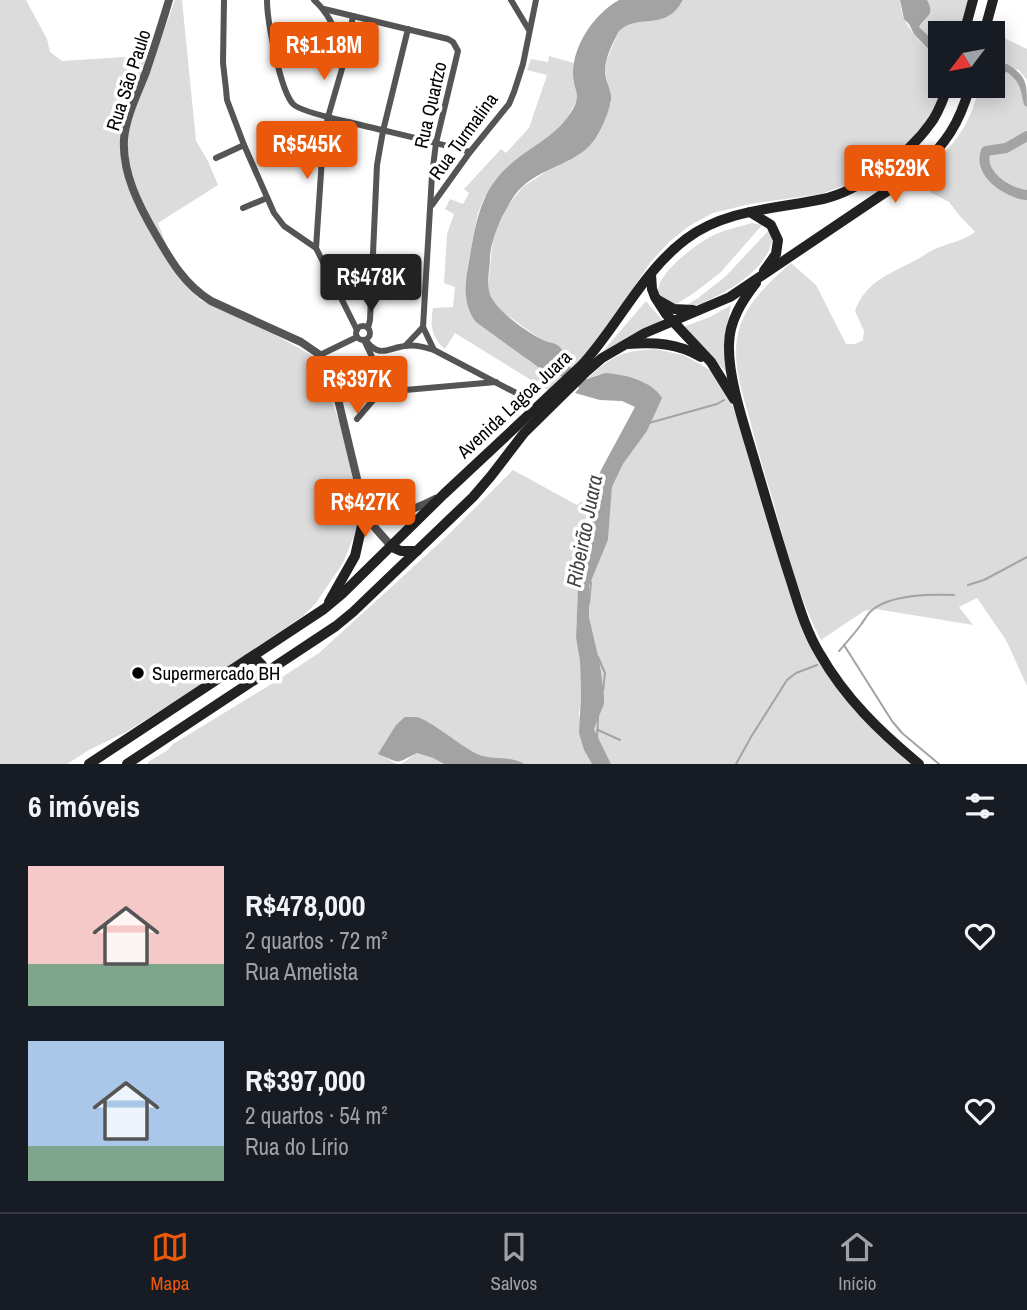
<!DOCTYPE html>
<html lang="pt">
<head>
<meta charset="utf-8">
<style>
  :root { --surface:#171b24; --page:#242831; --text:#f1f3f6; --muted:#9ea1a6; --line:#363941; --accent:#ea580c }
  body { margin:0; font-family:"Archivo Narrow",sans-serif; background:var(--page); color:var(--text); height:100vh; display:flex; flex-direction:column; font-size:26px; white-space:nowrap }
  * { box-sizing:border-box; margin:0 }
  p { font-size:23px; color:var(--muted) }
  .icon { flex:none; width:38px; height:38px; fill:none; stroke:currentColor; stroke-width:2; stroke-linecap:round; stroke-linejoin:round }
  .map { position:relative; height:764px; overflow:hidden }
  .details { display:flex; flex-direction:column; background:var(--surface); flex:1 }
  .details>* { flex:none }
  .needle { width:46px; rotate:238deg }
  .fabs { position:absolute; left:928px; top:21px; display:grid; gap:14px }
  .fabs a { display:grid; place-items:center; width:77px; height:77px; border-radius:0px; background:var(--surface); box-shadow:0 4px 18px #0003; font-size:35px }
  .price { position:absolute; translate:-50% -60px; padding:0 16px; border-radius:7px; background:var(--accent); color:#fff; font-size:23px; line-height:46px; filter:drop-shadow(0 2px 4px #0008) }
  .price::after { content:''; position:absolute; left:50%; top:42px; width:21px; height:16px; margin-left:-10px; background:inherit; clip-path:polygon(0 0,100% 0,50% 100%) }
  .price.selected { background:#222; color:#fff }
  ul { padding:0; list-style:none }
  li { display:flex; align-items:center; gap:21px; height:175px; padding:0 28px }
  li span { display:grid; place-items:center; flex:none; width:196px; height:140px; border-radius:0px; color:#555 }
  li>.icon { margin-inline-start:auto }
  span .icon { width:84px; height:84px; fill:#fffc; stroke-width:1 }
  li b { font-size:30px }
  h2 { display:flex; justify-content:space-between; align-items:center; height:84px; padding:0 28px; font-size:30px }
  .dock { display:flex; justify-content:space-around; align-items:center; height:98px; border-top:2px solid var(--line); background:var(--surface); font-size:19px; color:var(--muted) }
  .dock a { display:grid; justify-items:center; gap:4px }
  .dock .selected { color:var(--accent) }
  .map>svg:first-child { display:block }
  .green { fill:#dcdcdc }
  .water { fill:#a3a3a3 }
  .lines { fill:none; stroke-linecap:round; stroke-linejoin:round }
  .stream { stroke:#a3a3a3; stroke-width:2 }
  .river { stroke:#a3a3a3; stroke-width:10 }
  .minor { stroke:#555; stroke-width:6 }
  .tertiary { stroke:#555; stroke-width:8 }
  .secondary { stroke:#222; stroke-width:10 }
  .poi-dot { fill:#000; stroke:#fff; stroke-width:2.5 }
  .labels { text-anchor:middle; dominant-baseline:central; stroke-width:7; stroke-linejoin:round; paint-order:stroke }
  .street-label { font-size:19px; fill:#000; stroke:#fff }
  .poi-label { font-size:19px; fill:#000; stroke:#fff; text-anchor:start }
  .water-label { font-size:21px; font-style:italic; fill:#444; stroke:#fff }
</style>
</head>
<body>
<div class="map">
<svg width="1027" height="764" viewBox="0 0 1027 764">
  <rect width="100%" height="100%" fill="#fff"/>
  <g class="green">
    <polygon points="0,0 26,0 47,39 50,52 62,61 155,55 175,0 182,0 196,141 208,161 218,185 158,223 178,275 200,300 268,331 315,357 343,431 359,511 354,536 343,563 316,603 303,616 218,674 126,732 89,750 67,764 0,764"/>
    <path d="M683 0H900C901 5 901 13 904 18 911 33 924 49 940 56V86H944L942 95 926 123 904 148 848 184 821 194 750 204 713 213 689 226 669 242 650 263 595 346 572 369 564 363 563 353 539 338 500 310 494 304 488 288 493 237 508 205 523 187 547 171 569 160 598 135 611 104V95L606 78 605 70 606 61 619 31 626 25 681 4Z"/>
    <path d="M927 0H968L959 33H940V47L919 27C927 15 936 16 927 0Z"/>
    <polygon points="996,34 1027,49 1027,80 1019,70 992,64 992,42"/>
    <path d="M549 56 574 63 573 80 578 94 577 100 566 120 549 137 517 159 484 198 478 213 467 270 466 299 529 361 538 367 565 378 549 391 455 333 445 349C431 337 430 325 433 308L453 307 455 287 444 283 447 234 454 214 445 209 450 199 463 204 469 193 464 189 501 149 506 153 529 128 547 75 527 70 531 59 548 62Z"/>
    <path d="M1007 72C1021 83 1020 89 1024 105L1027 107V686L1006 640 977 598 959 607 973 625 876 609 864 611 821 640C797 595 785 543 771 494 763 469 756 443 749 417 742 391 733 367 737 339 741 308 768 283 791 263L816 285 846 344H855L863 340 864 331 855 311C866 281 890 274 916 260 922 257 928 252 935 249 949 243 963 241 975 232L960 216 949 202 930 192 918 176C950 151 971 127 979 86H992V75L995 76Z"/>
    <path d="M752 223 762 225 721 272 694 293 670 308C664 303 659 300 658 291 658 273 695 245 710 237 723 230 738 227 752 223Z"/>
    <path d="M768 231 773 238C771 243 770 250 767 254 754 279 707 305 679 310L698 298 725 277Z"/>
    <polygon points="646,301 662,320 603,351"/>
    <polygon points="731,305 724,340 727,373 683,327 710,317"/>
    <path d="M655 349 683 355 700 364 714 373 729 395 750 457 791 592 833 679 913 764H611L594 729 604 704V695L600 664 589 617V586L608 540 612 487 623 464 647 431 652 420 648 385C627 376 609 368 587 379 612 356 621 351 655 349Z"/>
    <path d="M513 470 577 505 591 494 583 569 578 587 576 638 580 661 581 694 579 714 584 750 592 764H524C513 757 502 761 490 759 472 756 454 741 440 731L379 754 397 764H148V762L168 750 173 744 270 685 319 653 446 537Z"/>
    <polygon points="417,753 433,758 444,764 401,764"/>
  </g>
  <g class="water">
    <path d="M619 0H683C665 33 639 12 619 31 613 43 605 57 605 71 605 80 610 87 611 96 612 106 602 128 597 136 581 163 545 166 523 186 513 195 508 206 502 217 496 231 491 242 490 257 490 269 486 283 490 294 495 310 526 331 541 339 547 343 555 342 560 347 564 352 564 357 564 362L572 369 565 378 538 367 476 322C462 304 465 282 469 261 477 218 480 187 518 158 538 143 559 133 573 109 582 93 573 90 573 74 573 45 594 14 619 0Z"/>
    <path d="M900 0H927C936 16 926 15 919 27L940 47V56L930 51 914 34 909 24 904 19Z"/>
    <path d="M992 64 1001 65 1007 64C1027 76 1027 83 1027 107L1024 105C1020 89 1021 83 1007 72L995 77 992 75Z"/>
    <path d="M605 373C624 374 652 381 662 398L647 431 623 464 612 487 608 540 589 586V617L600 664 604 695V704L594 729 611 764H592L584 750 579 733 581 694 580 661 576 638 578 587 583 569 591 494 601 470 635 407 622 401 600 400 575 393 579 388 578 386 584 380Z"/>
    <path d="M405 717C406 717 415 717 416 717 431 720 460 746 477 754 492 761 511 755 524 764H444L433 758 417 753C395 764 402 764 378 754L396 725Z"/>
  </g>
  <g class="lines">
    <g class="stream">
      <polyline points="649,423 717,404 724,400"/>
      <polyline points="968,585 984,580 1027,557"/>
      <polyline points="589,604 591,582"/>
      <polyline points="844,645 892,721 902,733 939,764"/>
      <path d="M839 651C846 643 854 634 860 626 864 621 866 616 870 612 888 594 930 594 954 595"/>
      <polyline points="598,657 605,673 603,691"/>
      <polyline points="598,730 620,740"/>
      <polyline points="597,740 598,717"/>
      <polyline points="736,764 751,737 787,680 796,673 817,665"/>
    </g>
    <path class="river" d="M1027 136 1006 148 986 151C977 173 1008 194 1027 195"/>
    <g class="minor">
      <polyline points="224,0 223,63 226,89 227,100 244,145 274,213 284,226 316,248 357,330"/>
      <path d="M267 0C267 20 280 90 293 104 301 112 336 119 349 122 389 132 430 141 470 152"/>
      <path d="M314 0C330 14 337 34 345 53"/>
      <polyline points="511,0 529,30"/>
      <polyline points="324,9 448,39 453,42 458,51 436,143 432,175 423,327 434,350 520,395"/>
      <polyline points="216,158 244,145"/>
      <polyline points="432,205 470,152 509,104 514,92 523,64 536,0"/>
      <polyline points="243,208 267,198"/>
      <polyline points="316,248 323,143 328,117 346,55 353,16"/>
      <circle cx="363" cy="333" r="7"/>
      <polyline points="368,328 370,320 377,165 383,131 408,29"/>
      <polyline points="364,340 383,380 387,384 397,389 405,390 496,382"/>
      <path d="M367 342C380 358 388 348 405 346 415 344 425 347 434 350"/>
      <polyline points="406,345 423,327"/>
      <polyline points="320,355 357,337"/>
      <polyline points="357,419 387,384"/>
    </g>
    <g class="tertiary">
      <path d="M169 0C162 24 154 48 146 72 138 93 126 116 124 139 122 173 139 206 156 235 171 261 185 285 211 301L301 342 320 355 337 395 365 512 369 521 392 547"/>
      <path d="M361 489C386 518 403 516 435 499"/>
    </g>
    <g class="secondary">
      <polyline points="964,33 973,0"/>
      <polyline points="984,33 993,0"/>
      <polyline points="750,212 771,225 778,240 776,254 764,271"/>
      <polyline points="651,274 652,289 655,297 666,314 711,362 734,399"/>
      <path d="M756 283C742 301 729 321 729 345 728 382 747 433 757 469 768 506 779 544 791 581 799 606 806 631 820 654 845 698 880 732 919 764"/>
      <polyline points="658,300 674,309 693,310"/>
      <path d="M628 344C654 342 678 343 701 357"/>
      <polyline points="392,547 401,551 417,551"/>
      <polyline points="329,602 355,556 365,512"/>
      <polyline points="248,659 256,659 262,665 262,672 255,678"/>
      <path d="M89 764 324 609 342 594 444 494 581 366C618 326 642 272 686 239 726 209 776 209 823 199 859 191 909 154 930 124 939 113 943 99 948 86"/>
      <path d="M127 764 336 626 353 612 473 497 491 476 524 433 587 371 602 358 645 333 730 297 917 171C946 143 959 125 970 86"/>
    </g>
  </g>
  <circle class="poi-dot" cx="138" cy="673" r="7"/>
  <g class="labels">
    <g class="street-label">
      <text transform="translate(128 80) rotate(-72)">Rua São Paulo</text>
      <text transform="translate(430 105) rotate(-77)">Rua Quartzo</text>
      <text transform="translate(463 136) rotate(-54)">Rua Turmalina</text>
      <text transform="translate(514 404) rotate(-43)">Avenida Lagoa Juara</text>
    </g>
    <g class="poi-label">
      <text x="152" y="673">Supermercado BH</text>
    </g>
    <g class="water-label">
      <text transform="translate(584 531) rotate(-79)">Ribeirão Juara</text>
    </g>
  </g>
</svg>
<div class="fabs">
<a><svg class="needle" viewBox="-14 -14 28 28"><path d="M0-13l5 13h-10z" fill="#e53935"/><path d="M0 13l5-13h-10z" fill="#9ea1a6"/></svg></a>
</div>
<b class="price" style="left:324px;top:82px">R$1.18M</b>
<b class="price" style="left:307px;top:181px">R$545K</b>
<b class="price" style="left:895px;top:205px">R$529K</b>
<b class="price selected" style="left:371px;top:314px">R$478K</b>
<b class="price" style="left:357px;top:416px">R$397K</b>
<b class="price" style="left:365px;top:539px">R$427K</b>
</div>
<section class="details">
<h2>6 imóveis<svg class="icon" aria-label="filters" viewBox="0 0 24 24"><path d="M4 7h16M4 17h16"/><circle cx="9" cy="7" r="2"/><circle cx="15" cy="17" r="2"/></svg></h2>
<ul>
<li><span style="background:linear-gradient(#f6c9c9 70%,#7fa58c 0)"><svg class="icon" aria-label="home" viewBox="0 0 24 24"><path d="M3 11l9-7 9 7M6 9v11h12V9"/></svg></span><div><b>R$478,000</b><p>2 quartos · 72 m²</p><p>Rua Ametista</p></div><svg class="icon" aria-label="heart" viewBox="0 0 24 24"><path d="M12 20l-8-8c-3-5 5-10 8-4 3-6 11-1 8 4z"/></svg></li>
<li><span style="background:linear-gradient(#a9c7e8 75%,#7fa58c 0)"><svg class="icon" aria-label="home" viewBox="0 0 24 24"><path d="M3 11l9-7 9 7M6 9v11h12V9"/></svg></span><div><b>R$397,000</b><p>2 quartos · 54 m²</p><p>Rua do Lírio</p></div><svg class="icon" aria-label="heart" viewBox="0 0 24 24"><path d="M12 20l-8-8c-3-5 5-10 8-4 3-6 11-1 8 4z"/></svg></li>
</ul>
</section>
<nav class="dock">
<a class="selected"><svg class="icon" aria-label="map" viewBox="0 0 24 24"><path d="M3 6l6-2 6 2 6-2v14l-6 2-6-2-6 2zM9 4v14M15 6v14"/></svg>Mapa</a>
<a><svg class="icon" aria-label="saved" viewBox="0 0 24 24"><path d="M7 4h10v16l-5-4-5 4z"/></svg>Salvos</a>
<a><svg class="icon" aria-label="home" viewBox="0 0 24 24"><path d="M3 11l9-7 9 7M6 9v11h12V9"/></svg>Início</a>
</nav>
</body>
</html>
